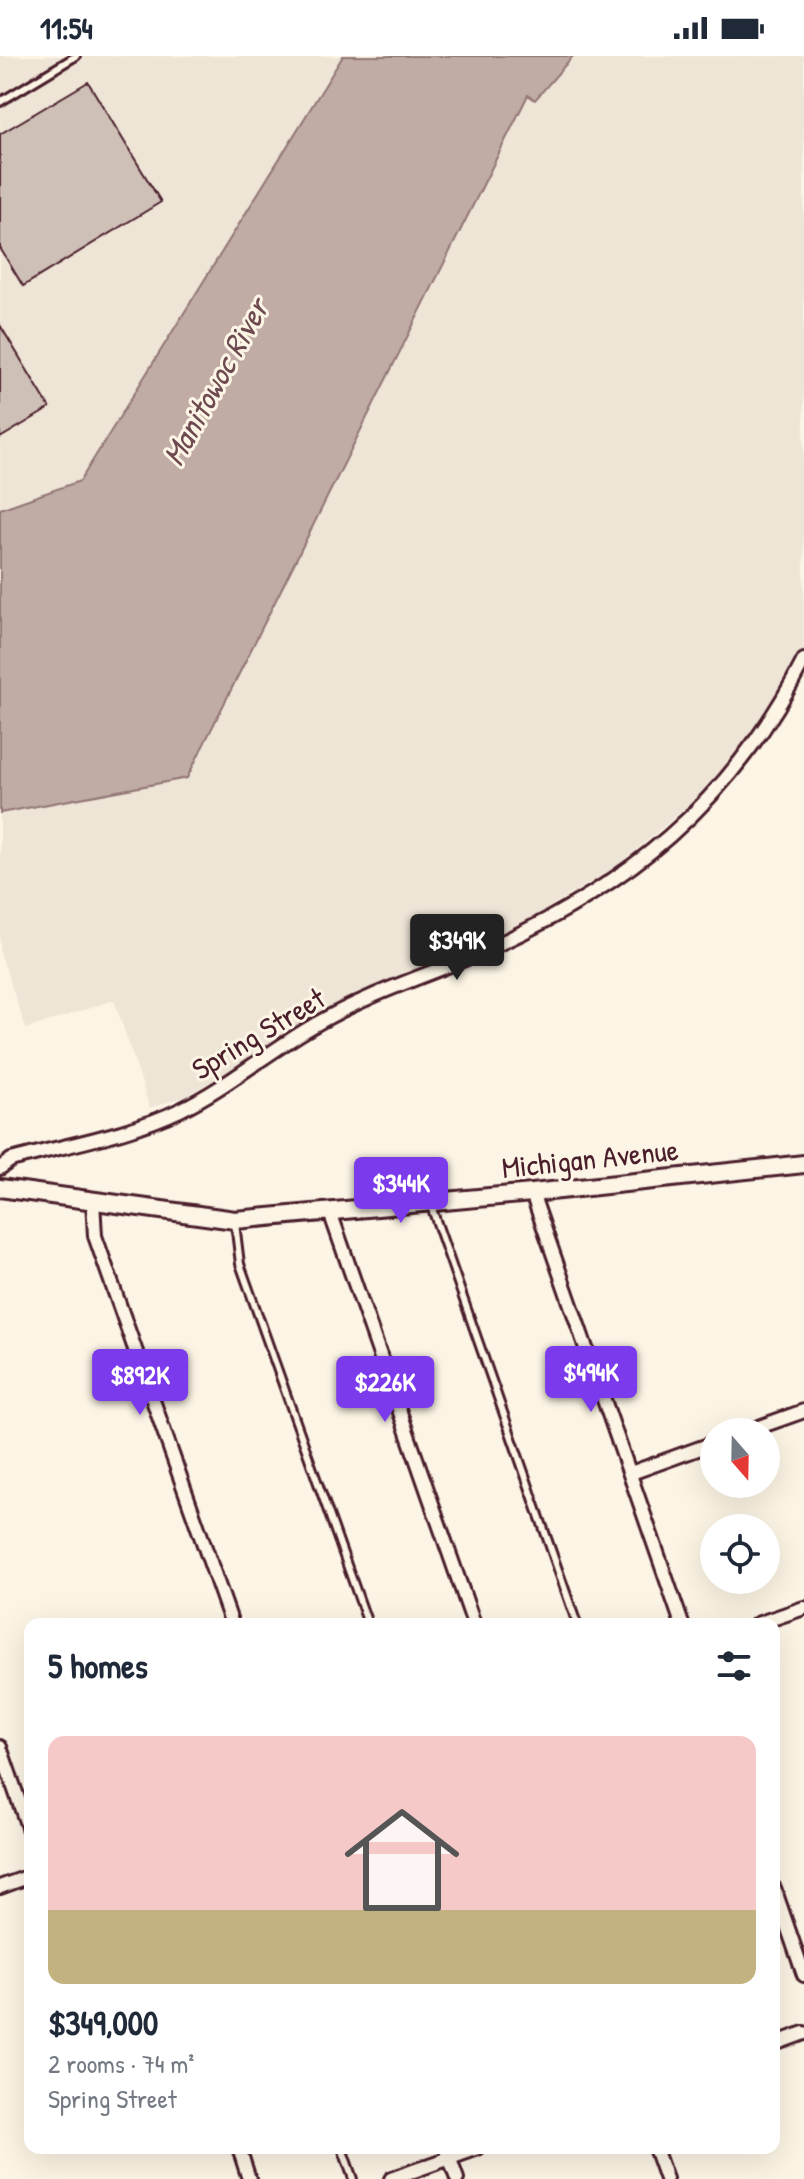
<!DOCTYPE html>
<html lang="en">
<head>
<meta charset="utf-8">
<style>
  :root { --surface:#fff; --page:#f6f6f7; --text:#1f2937; --muted:#747a83; --accent:#7c3aed }
  body { margin:0; font-family:"Patrick Hand",sans-serif; background:var(--page); color:var(--text); height:100vh; display:flex; flex-direction:column; font-size:30px; white-space:nowrap }
  * { box-sizing:border-box; margin:0 }
  p { font-size:26px; color:var(--muted) }
  .icon { flex:none; width:44px; height:44px; fill:none; stroke:currentColor; stroke-width:2; stroke-linecap:round; stroke-linejoin:round }
  .map { position:relative; flex:1; overflow:hidden }
  .drawer { position:absolute; left:24px; top:1562px; width:756px; height:536px; display:flex; flex-direction:column; background:var(--surface); border-radius:16px; box-shadow:0 8px 32px #0002 }
  .drawer>* { flex:none }
  .needle { width:52px; rotate:160deg }
  .buttons { position:absolute; left:700px; top:1362px; display:grid; gap:16px }
  .buttons a { display:grid; place-items:center; width:80px; height:80px; border-radius:50%; background:var(--surface); box-shadow:0 8px 32px #0002; font-size:40px }
  .price { position:absolute; translate:-50% -68px; padding:0 18px; border-radius:8px; background:var(--accent); color:#fff; font-size:26px; line-height:52px; filter:drop-shadow(0 2px 4px #0008) }
  .price::after { content:''; position:absolute; left:50%; top:48px; width:24px; height:18px; margin-left:-12px; background:inherit; clip-path:polygon(0 0,100% 0,50% 100%) }
  .price.selected { background:#222; color:#fff }
  ul { padding:0; list-style:none }
  li { display:grid; align-content:center; gap:16px; height:424px; padding:0 24px }
  li span { display:grid; place-items:center; height:248px; border-radius:16px; color:#555 }
  li>.icon { margin-inline-start:auto }
  span .icon { width:144px; height:144px; fill:#fffc; stroke-width:1 }
  li b { font-size:34px }
  h2 { display:flex; justify-content:space-between; align-items:center; height:96px; padding:0 24px; font-size:34px }
  .status { display:flex; justify-content:space-between; align-items:center; height:56px; padding:0 40px; background:var(--surface); direction:ltr }
  .status svg { height:22px; fill:currentColor }
  .map>svg:first-child { display:block }
  .built { fill:#eee5d7 }
  .water { fill:#c0aca5; stroke:#917474; stroke-width:2 }
  .building { fill:#cfc0b7; stroke:#4a1f2b; stroke-width:2 }
  .lines { fill:none; stroke-linecap:round; stroke-linejoin:round }
  .service-casing { stroke:#4a1f2b; stroke-width:12 }
  .minor-casing { stroke:#4a1f2b; stroke-width:18 }
  .tertiary-casing { stroke:#4a1f2b; stroke-width:22 }
  .service { stroke:#fcf5e5; stroke-width:6 }
  .minor { stroke:#fcf5e5; stroke-width:12 }
  .tertiary { stroke:#fcf5e5; stroke-width:16 }
  .labels { text-anchor:middle; dominant-baseline:central; stroke-width:6; stroke-linejoin:round; paint-order:stroke }
  .street-label { font-size:30px; fill:#4a1f2b; stroke:#fcf5e5 }
  .water-label { font-size:32px; font-style:italic; fill:#6d4950; stroke:#fcf5e5 }
</style>
</head>
<body>
<div class="status"><b>11:54</b><svg viewBox="0 0 49 12"><path d="M0 12V9h3v3zM5 12V6h3v6zM10 12V3h3v9zM15 12V0h3v12zM26 1h20v11H26zM47 4h2v5h-2z"/></svg></div>
<div class="map">
<svg width="804" height="2123" viewBox="0 0 804 2123">
  <rect width="100%" height="100%" fill="#fcf5e5"/>
  <filter id="ink" filterUnits="userSpaceOnUse"><feTurbulence type="fractalNoise" baseFrequency=".0125" numOctaves="2"/><feDisplacementMap in="SourceGraphic" scale="16" xChannelSelector="R" yChannelSelector="G"/><feConvolveMatrix kernelMatrix="1 2 1 2 8 2 1 2 1" color-interpolation-filters="sRGB"/></filter>
  <g filter="url(#ink)">
    <g class="built">
      <polygon points="0,0 343,0 80,426 0,453"/>
      <polygon points="573,0 804,0 804,604 795,603 743,692 711,730 616,811 517,870 313,960 223,1019 184,1041 150,1052 114,944 26,973 0,896 0,757 187,721 529,38 535,43"/>
    </g>
    <polygon class="water" points="343,0 573,0 535,44 528,39 187,722 0,757 0,453 80,425"/>
    <g class="building">
      <polygon points="88,26 161,146 23,230 0,192 0,78"/>
      <polygon points="0,269 50,352 0,382"/>
    </g>
    <g class="lines">
      <defs>
        <g id="service">
          <polyline points="0,46 76,0"/>
          <polyline points="431,1150 577,1568"/>
          <polyline points="235,1167 240,1208 368,1568"/>
          <polyline points="342,2092 353,2123"/>
        </g>
        <g id="minor">
          <path d="M0 1112 11 1104C66 1089 128 1079 180 1054 229 1030 270 994 318 967 368 938 426 920 479 897 626 832 731 748 804 604"/>
          <polyline points="532,1137 682,1568"/>
          <polyline points="93,1145 95,1180 232,1568"/>
          <polyline points="330,1156 474,1568"/>
          <polyline points="745,1376 804,1355"/>
          <polyline points="631,1417 714,1387"/>
          <polyline points="757,1568 804,1552"/>
          <polyline points="0,1691 30,1777"/>
          <polyline points="0,1831 30,1820"/>
          <polyline points="774,1832 804,1919"/>
          <polyline points="774,1988 804,1977"/>
          <polyline points="239,2092 249,2123"/>
          <polyline points="446,2092 457,2123"/>
          <polyline points="655,2092 666,2123"/>
          <polyline points="391,2123 478,2092"/>
        </g>
        <polyline id="tertiary" points="0,1132 235,1164 532,1137 804,1108"/>
      </defs>
      <use href="#service" class="service-casing"/>
      <use href="#minor" class="minor-casing"/>
      <use href="#tertiary" class="tertiary-casing"/>
      <use href="#service" class="service"/>
      <use href="#minor" class="minor"/>
      <use href="#tertiary" class="tertiary"/>
    </g>
  </g>
  <g class="labels">
    <g class="street-label">
      <text transform="translate(258 977) rotate(-31)">Spring Street</text>
      <text transform="translate(590 1102) rotate(-6)">Michigan Avenue</text>
    </g>
    <g class="water-label">
      <text transform="translate(215 326) rotate(-61)">Manitowoc River</text>
    </g>
  </g>
</svg>
<div class="buttons">
<a><svg class="needle" viewBox="-14 -14 28 28"><path d="M0-13l5 13h-10z" fill="#e53935"/><path d="M0 13l5-13h-10z" fill="#747a83"/></svg></a>
<a><svg class="icon" aria-label="locate" viewBox="0 0 24 24"><circle cx="12" cy="12" r="6"/><path d="M12 2v4M12 18v4M2 12h4M18 12h4"/></svg></a>
</div>
<b class="price selected" style="left:457px;top:926px">$349K</b>
<b class="price" style="left:401px;top:1169px">$344K</b>
<b class="price" style="left:591px;top:1358px">$494K</b>
<b class="price" style="left:140px;top:1361px">$892K</b>
<b class="price" style="left:385px;top:1368px">$226K</b>
<section class="drawer">
<h2>5 homes<svg class="icon" aria-label="filters" viewBox="0 0 24 24"><path d="M4 7h16M4 17h16"/><circle cx="9" cy="7" r="2"/><circle cx="15" cy="17" r="2"/></svg></h2>
<ul>
<li><span style="background:linear-gradient(#f6c9c9 70%,#c2b280 0)"><svg class="icon" aria-label="home" viewBox="0 0 24 24"><path d="M3 11l9-7 9 7M6 9v11h12V9"/></svg></span><div><b>$349,000</b><p>2 rooms · 74 m²</p><p>Spring Street</p></div></li>
</ul>
</section>
</div>
</body>
</html>
